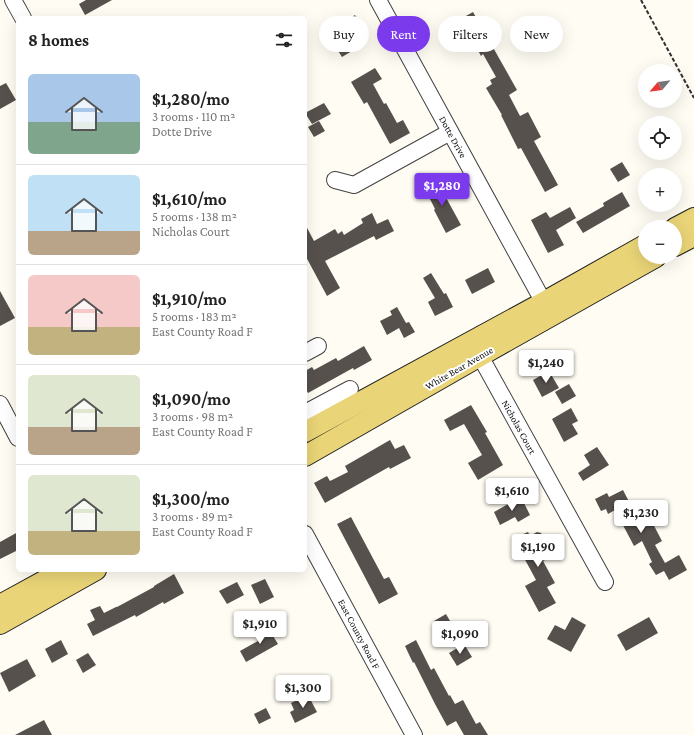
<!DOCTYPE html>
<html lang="en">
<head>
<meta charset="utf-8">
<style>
  :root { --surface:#fff; --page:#f6f6f6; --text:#222; --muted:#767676; --line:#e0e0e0; --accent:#7c3aed }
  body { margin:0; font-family:"Crimson Pro",serif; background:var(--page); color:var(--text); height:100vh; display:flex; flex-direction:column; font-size:15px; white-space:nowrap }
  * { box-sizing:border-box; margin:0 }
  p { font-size:13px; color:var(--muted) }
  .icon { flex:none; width:22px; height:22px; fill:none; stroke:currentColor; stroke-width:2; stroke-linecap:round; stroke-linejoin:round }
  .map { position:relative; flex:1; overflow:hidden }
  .details { position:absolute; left:16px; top:16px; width:291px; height:556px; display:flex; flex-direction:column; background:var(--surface); border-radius:6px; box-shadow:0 4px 16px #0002 }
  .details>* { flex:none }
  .top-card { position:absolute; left:319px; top:16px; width:315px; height:36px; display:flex; gap:8px }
  .needle { width:26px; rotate:241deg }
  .controls { position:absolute; left:638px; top:64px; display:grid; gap:8px }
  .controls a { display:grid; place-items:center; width:44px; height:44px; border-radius:50%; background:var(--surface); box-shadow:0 4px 16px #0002; font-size:20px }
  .price { position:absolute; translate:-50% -34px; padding:0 9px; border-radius:4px; background:#fff; color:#222; font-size:13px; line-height:26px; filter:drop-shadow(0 1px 2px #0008) }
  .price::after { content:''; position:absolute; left:50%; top:24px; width:12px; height:9px; margin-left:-6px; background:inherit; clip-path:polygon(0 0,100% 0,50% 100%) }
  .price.active { background:var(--accent); color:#fff }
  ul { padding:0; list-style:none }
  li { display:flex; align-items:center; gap:12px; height:100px; padding:0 12px }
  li+li { border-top:1px solid var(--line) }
  li span { display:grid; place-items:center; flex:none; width:112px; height:80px; border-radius:6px; color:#555 }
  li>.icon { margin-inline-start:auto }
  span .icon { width:48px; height:48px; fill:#fffc; stroke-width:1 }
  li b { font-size:17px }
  h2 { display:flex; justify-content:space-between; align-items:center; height:48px; padding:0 12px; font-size:17px }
  .pill { padding:0 14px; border-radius:18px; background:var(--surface); box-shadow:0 4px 16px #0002; font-size:14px; line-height:36px }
  .pill.active { background:var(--accent); color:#fff }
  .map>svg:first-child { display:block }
  .building { fill:#57514d }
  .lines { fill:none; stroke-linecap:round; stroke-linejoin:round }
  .minor-casing { stroke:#424242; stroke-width:18 }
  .major-casing { stroke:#202020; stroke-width:22 }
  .path { stroke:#313131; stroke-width:2; stroke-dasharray:4 2; stroke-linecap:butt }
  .minor { stroke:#fff; stroke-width:16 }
  .major { stroke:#e9d477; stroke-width:20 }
  .labels { text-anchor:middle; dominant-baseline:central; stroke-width:4; stroke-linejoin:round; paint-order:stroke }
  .street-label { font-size:10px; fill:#0f0f0f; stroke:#fff }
</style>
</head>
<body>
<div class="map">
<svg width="694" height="735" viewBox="0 0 694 735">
  <rect width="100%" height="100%" fill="#fefcf3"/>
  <g class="building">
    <polygon points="86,0 112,0 85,15 79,4"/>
    <polygon points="473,12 517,90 509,95 520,116 528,112 541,137 534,141 558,185 545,192 521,148 518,149 501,115 502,115 486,88 492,84 490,80 496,77 483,54 481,56 470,35 457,42 448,26"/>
    <polygon points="355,15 362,27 348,35 357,48 342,57 326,32"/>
    <polygon points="375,68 382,79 373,84 384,104 386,103 397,123 403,120 410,133 390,144 367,102 364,104 351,82"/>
    <polygon points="6,83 16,100 0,109 0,86"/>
    <polygon points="324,103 331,114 312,124 305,113"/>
    <polygon points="319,121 325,131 314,137 308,127"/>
    <polygon points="622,162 630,175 618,182 610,169"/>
    <polygon points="437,181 461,225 446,233 434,210 435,209 424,187"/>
    <polygon points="622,192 630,206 583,233 576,222 604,206 603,203"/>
    <polygon points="570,207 576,218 556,230 564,245 548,253 531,220 546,212 550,218"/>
    <polygon points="372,213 377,224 388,219 394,231 376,240 374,236 325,261 340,288 327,296 305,255 305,224 314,241 335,229 338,234 342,231 344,235 363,223 361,219"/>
    <polygon points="488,268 495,282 472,294 465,280"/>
    <polygon points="431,273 444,294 446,293 453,307 435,316 428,302 435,298 423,278"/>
    <polygon points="0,291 15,318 0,326"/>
    <polygon points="397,307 406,323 409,322 415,332 404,338 399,328 387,335 380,321 392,315 390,311"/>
    <polygon points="364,346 372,360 354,370 353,368 308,393 305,388 305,371 312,367 314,370 336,358 338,361"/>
    <polygon points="549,371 559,388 542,397 533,380"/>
    <polygon points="569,384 576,396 562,404 555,392"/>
    <polygon points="471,405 487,432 485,433 503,465 478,480 468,463 482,455 464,424 450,431 444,420"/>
    <polygon points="571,408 578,421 572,424 578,434 564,442 552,419"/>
    <polygon points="390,440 395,449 404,445 411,458 390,469 389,467 325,503 314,483 327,476 330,481 348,472 345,466"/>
    <polygon points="597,447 609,465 583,481 578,473 590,465 584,455"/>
    <polygon points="623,490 641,525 651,520 662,541 655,545 665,563 679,555 687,570 669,580 664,571 656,575 649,564 652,562 642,541 634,546 615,510 608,514 606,509 601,511 595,499 607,493 609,497"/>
    <polygon points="521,497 530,515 518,522 515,517 500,525 494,512"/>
    <polygon points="351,517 384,579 389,577 398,594 379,604 337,524"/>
    <polygon points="18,532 18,550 0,559 0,542"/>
    <polygon points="528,532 530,536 537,532 541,533 546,541 548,540 556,554 543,561 555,583 547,587 556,603 539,612 525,586 536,580 516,543 521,541 519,536"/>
    <polygon points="174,574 184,593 164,604 163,602 136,617 135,615 93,636 87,624 95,620 90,610 100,606 104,613 116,607 117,607 154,587 154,586"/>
    <polygon points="265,579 274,597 260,604 251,585"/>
    <polygon points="237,582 244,595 227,604 219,591"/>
    <polygon points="446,614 454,628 441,635 434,621"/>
    <polygon points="572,617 586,625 571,652 547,639 555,625 565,630"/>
    <polygon points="649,617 658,633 626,651 617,635"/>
    <polygon points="268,628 278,644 246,662 240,651 258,641 255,636"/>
    <polygon points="61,640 68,654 52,663 45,649"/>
    <polygon points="416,640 431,670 434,668 449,696 450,695 455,704 463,700 476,724 480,722 488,735 464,735 456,721 447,726 435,704 414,662 413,663 405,646"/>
    <polygon points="464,644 472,657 457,666 449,653"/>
    <polygon points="88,653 96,665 83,673 76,660"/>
    <polygon points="27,659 36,676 9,692 0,673"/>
    <polygon points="308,695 317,712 295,723 290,712 294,710 291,703"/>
    <polygon points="266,708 271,718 259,724 254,714"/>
    <polygon points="44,720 52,735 15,735"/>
  </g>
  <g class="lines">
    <defs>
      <g id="minor">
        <polyline points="13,0 23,18"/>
        <polyline points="378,0 549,312"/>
        <polyline points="335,180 354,185 450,132"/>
        <polyline points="305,353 318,346"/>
        <polyline points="480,356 605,582"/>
        <polyline points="0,404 18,438"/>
        <polyline points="305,413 350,389"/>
        <polyline points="305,534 414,735"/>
      </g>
      <g id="major">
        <polyline points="675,228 694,218"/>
        <polyline points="675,246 694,236"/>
        <polyline points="305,432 544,302 645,245"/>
        <polyline points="305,456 480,356 656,257"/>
        <polyline points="0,605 64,570"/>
        <polyline points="0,624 96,570"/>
      </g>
    </defs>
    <use href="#minor" class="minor-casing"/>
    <use href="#major" class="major-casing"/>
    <polyline class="path" points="641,0 694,98"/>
    <use href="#minor" class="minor"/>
    <use href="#major" class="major"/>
  </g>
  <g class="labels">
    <g class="street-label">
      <text transform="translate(453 137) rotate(61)">Dotte Drive</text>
      <text transform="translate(459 368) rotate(-30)">White Bear Avenue</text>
      <text transform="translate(519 427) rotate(61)">Nicholas Court</text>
      <text transform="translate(359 634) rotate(62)">East County Road F</text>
    </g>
  </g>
</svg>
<div class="controls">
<a><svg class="needle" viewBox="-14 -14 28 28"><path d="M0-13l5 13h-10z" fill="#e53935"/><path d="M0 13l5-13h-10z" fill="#767676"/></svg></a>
<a><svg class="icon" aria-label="locate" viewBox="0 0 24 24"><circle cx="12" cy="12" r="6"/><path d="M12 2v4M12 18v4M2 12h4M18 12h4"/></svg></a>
<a>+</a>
<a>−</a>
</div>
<b class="price active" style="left:442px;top:207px">$1,280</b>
<b class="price" style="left:546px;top:384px">$1,240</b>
<b class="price" style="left:512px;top:512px">$1,610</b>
<b class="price" style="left:641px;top:534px">$1,230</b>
<b class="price" style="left:538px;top:568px">$1,190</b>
<b class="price" style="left:260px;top:645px">$1,910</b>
<b class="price" style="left:460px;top:655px">$1,090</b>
<b class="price" style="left:303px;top:709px">$1,300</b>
<div class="top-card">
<a class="pill">Buy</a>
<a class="pill active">Rent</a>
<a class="pill">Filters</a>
<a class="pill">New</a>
</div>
<section class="details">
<h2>8 homes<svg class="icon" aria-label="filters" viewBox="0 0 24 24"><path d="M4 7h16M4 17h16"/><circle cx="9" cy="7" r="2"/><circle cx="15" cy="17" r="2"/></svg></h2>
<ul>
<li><span style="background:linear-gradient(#a9c7e8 60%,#7fa58c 0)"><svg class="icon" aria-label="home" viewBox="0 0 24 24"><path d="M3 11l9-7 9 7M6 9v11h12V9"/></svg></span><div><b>$1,280/mo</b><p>3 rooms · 110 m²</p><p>Dotte Drive</p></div></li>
<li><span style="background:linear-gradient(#bfe0f5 70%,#b9a48a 0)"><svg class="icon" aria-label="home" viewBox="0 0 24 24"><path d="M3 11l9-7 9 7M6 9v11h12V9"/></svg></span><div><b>$1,610/mo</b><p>5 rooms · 138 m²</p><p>Nicholas Court</p></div></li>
<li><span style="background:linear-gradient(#f6c9c9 65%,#c2b280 0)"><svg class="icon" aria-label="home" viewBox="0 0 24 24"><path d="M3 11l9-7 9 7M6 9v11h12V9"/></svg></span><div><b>$1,910/mo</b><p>5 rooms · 183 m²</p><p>East County Road F</p></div></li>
<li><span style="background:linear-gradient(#dfe7d0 65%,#b9a48a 0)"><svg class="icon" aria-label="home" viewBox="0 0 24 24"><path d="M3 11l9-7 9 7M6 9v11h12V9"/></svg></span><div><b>$1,090/mo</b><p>3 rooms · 98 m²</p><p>East County Road F</p></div></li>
<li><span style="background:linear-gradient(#dfe7d0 70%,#c2b280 0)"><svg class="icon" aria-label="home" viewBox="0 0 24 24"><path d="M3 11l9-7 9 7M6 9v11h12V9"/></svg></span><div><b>$1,300/mo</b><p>3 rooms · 89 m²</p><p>East County Road F</p></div></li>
</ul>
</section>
</div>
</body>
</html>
